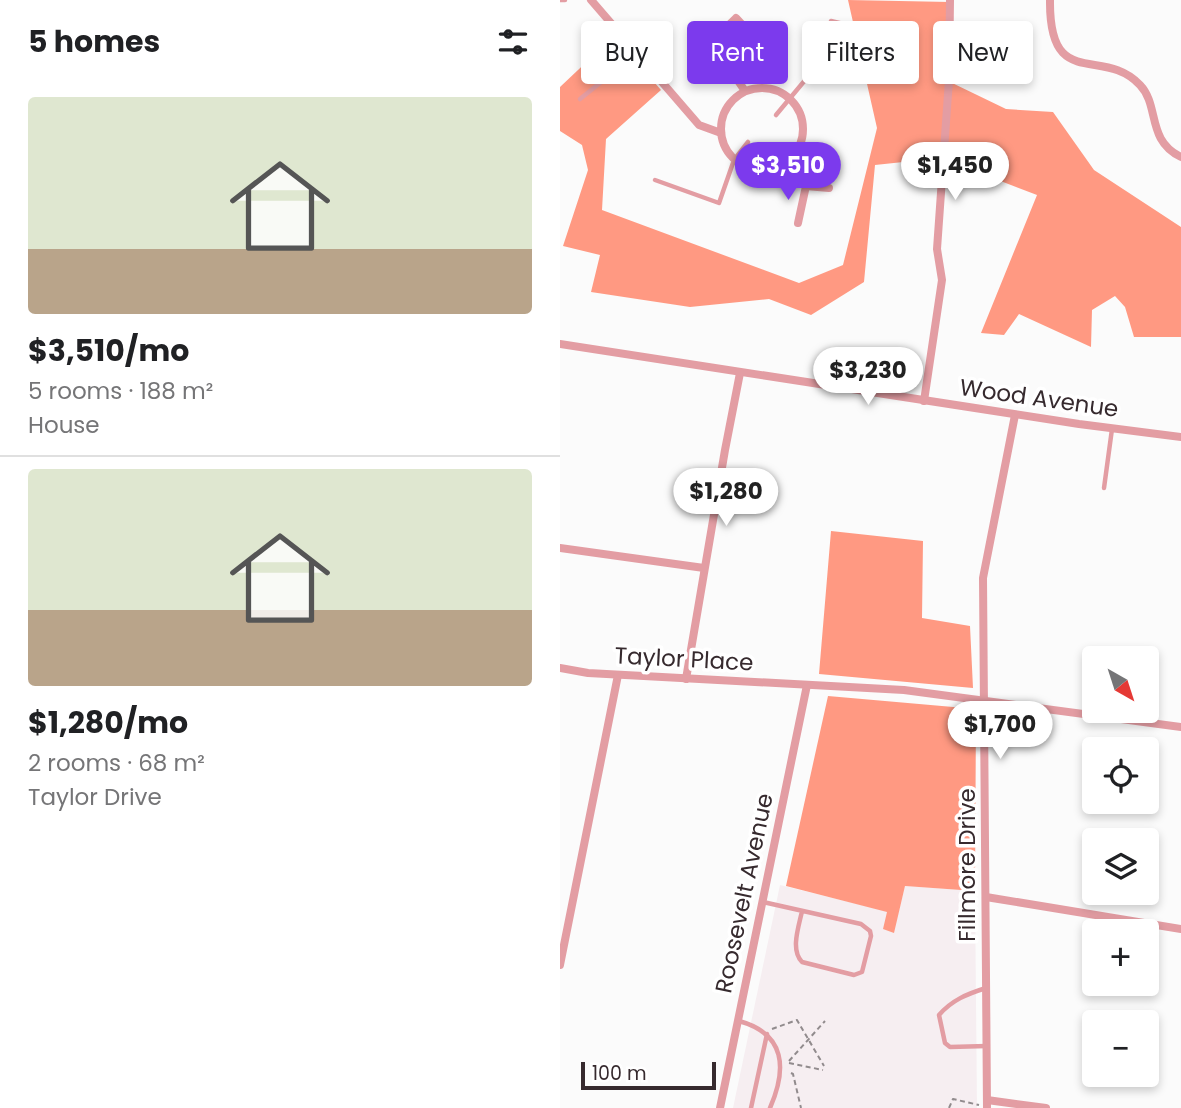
<!DOCTYPE html>
<html lang="en">
<head>
<meta charset="utf-8">
<style>
  :root { --surface:#fff; --page:#f6f6f6; --text:#202124; --muted:#757577; --line:#e0e0e0; --accent:#7c3aed }
  body { margin:0; font-family:Poppins,sans-serif; background:var(--page); color:var(--text); height:100vh; display:flex; flex-direction:column; font-size:26px; white-space:nowrap }
  * { box-sizing:border-box; margin:0 }
  p { font-size:23px; color:var(--muted) }
  .icon { flex:none; width:38px; height:38px; fill:none; stroke:currentColor; stroke-width:2; stroke-linecap:round; stroke-linejoin:round }
  .map { position:relative; flex:1; overflow:hidden }
  .details { display:flex; flex-direction:column; background:var(--surface); width:560px }
  .details>* { flex:none }
  .guide { position:absolute; left:21px; top:21px; width:494px; height:63px; display:flex; gap:14px }
  .needle { width:46px; rotate:141deg }
  .fabs { position:absolute; left:522px; top:646px; display:grid; gap:14px }
  .fabs a { display:grid; place-items:center; width:77px; height:77px; border-radius:7px; background:var(--surface); box-shadow:0 4px 10px #0003; font-size:35px }
  .scale { position:absolute; left:21px; bottom:18px; width:135px; box-sizing:border-box; padding-left:7px; border:4px solid #362a2e; border-top:0; font-size:19px; line-height:24px; white-space:nowrap; color:#362a2e; -webkit-text-stroke:5px #fff; paint-order:stroke }
  .price { position:absolute; translate:-50% -60px; padding:0 16px; border-radius:24px; background:#fff; color:#222; font-size:23px; line-height:46px; filter:drop-shadow(0 2px 4px #0008) }
  .price::after { content:''; position:absolute; left:50%; top:42px; width:21px; height:16px; margin-left:-10px; background:inherit; clip-path:polygon(0 0,100% 0,50% 100%) }
  .price.active { background:var(--accent); color:#fff }
  ul { padding:0; list-style:none }
  li { display:grid; align-content:center; gap:14px; height:371px; padding:0 28px }
  li+li { border-top:2px solid var(--line) }
  li span { display:grid; place-items:center; height:217px; border-radius:7px; color:#555 }
  li>.icon { margin-inline-start:auto }
  span .icon { width:126px; height:126px; fill:#fffc; stroke-width:1 }
  li b { font-size:30px }
  h2 { display:flex; justify-content:space-between; align-items:center; height:84px; padding:0 28px; font-size:30px }
  .tag { padding:0 24px; border-radius:7px; background:var(--surface); box-shadow:0 4px 10px #0003; font-size:24px; line-height:63px }
  .tag.active { background:var(--accent); color:#fff }
  main { display:flex; flex:1; min-height:0 }
  .map>svg:first-child { display:block }
  .built { fill:#f6eef1 }
  .forest { fill:#ff9982 }
  .lines { fill:none; stroke-linecap:round; stroke-linejoin:round }
  .path { stroke:#918b8d; stroke-width:2; stroke-dasharray:5 3.5; stroke-linecap:butt }
  .service { stroke:#e39da3; stroke-width:4.5 }
  .minor { stroke:#e39da3; stroke-width:8 }
  .labels { text-anchor:middle; dominant-baseline:central; stroke-width:7; stroke-linejoin:round; paint-order:stroke }
  .street-label { font-size:23px; fill:#362a2e; stroke:#fff }
</style>
</head>
<body>
<main>
<section class="details">
<h2>5 homes<svg class="icon" aria-label="filters" viewBox="0 0 24 24"><path d="M4 7h16M4 17h16"/><circle cx="9" cy="7" r="2"/><circle cx="15" cy="17" r="2"/></svg></h2>
<ul>
<li><span style="background:linear-gradient(#dfe7d0 70%,#b9a48a 0)"><svg class="icon" aria-label="home" viewBox="0 0 24 24"><path d="M3 11l9-7 9 7M6 9v11h12V9"/></svg></span><div><b>$3,510/mo</b><p>5 rooms · 188 m²</p><p>House</p></div></li>
<li><span style="background:linear-gradient(#dfe7d0 65%,#b9a48a 0)"><svg class="icon" aria-label="home" viewBox="0 0 24 24"><path d="M3 11l9-7 9 7M6 9v11h12V9"/></svg></span><div><b>$1,280/mo</b><p>2 rooms · 68 m²</p><p>Taylor Drive</p></div></li>
</ul>
</section>
<div class="map">
<svg width="621" height="1108" viewBox="0 0 621 1108">
  <rect width="100%" height="100%" fill="#fbfbfb"/>
  <polygon class="built" points="220,885 338,914 345,886 415,891 417,1108 173,1108"/>
  <g class="forest">
    <polygon points="288,0 390,2 386,80 446,109 493,112 534,170 621,227 621,337 574,337 565,307 555,296 532,310 531,347 459,314 444,335 421,333 477,195 381,158 315,165 304,282 251,315 209,299 130,307 31,292 40,255 3,246 28,170 22,145 0,131 0,87 54,36 101,90 46,139 42,210 239,283 283,265 317,128"/>
    <polygon points="271,531 363,541 362,618 410,626 413,688 259,674"/>
    <polygon points="268,696 416,709 415,891 345,886 334,933 323,929 327,912 226,886"/>
  </g>
  <g class="lines">
    <g class="path">
      <polyline points="212,1029 237,1020 264,1066"/>
      <polyline points="229,1061 265,1021"/>
      <polyline points="229,1063 263,1070"/>
      <polyline points="231,1073 233,1074 241,1108"/>
      <polyline points="389,1108 393,1099 419,1105"/>
    </g>
    <g class="service">
      <polyline points="0,0 5,0"/>
      <polyline points="20,99 76,54"/>
      <polyline points="216,115 251,73 259,70 271,21 296,27 287,77 259,70"/>
      <polyline points="95,180 159,203 174,160 188,142"/>
      <polyline points="544,488 552,429"/>
      <path d="M203 902 301 924 310 931 311 936 302 972 294 975 242 962C230 950 239 926 242 911"/>
      <path d="M426 988C407 994 392 1000 379 1015L385 1043 390 1047 427 1046"/>
      <path d="M179 1021C226 1034 227 1069 210 1108"/>
      <polyline points="191,1108 207,1034"/>
    </g>
    <g class="minor">
      <polyline points="31,0 139,125 161,133"/>
      <path d="M490 0C489 93 543 45 580 85 600 106 586 140 621 157"/>
      <polyline points="164,60 188,31 176,18 144,49 153,62 164,60 185,91"/>
      <circle cx="202" cy="129" r="41"/>
      <polyline points="227,161 246,186 269,188"/>
      <polyline points="238,223 246,186"/>
      <polyline points="0,344 519,424 621,437"/>
      <polyline points="364,401 382,280 377,249 389,80 390,0"/>
      <polyline points="0,548 144,568"/>
      <polyline points="0,668 28,673 344,690 621,727"/>
      <polyline points="126,679 165,450 180,373"/>
      <polyline points="426,897 621,929"/>
      <polyline points="0,965 58,675"/>
      <polyline points="427,1100 486,1108"/>
      <polyline points="160,1108 247,685"/>
      <polyline points="427,1108 423,578 455,415"/>
    </g>
  </g>
  <g class="labels">
    <g class="street-label">
      <text transform="translate(479 398) rotate(8)">Wood Avenue</text>
      <text transform="translate(124 659) rotate(3)">Taylor Place</text>
      <text transform="translate(407 865) rotate(-90)">Fillmore Drive</text>
      <text transform="translate(184 893) rotate(-78)">Roosevelt Avenue</text>
    </g>
  </g>
</svg>
<div class="fabs">
<a><svg class="needle" viewBox="-14 -14 28 28"><path d="M0-13l5 13h-10z" fill="#e53935"/><path d="M0 13l5-13h-10z" fill="#757577"/></svg></a>
<a><svg class="icon" aria-label="locate" viewBox="0 0 24 24"><circle cx="12" cy="12" r="6"/><path d="M12 2v4M12 18v4M2 12h4M18 12h4"/></svg></a>
<a><svg class="icon" aria-label="layers" viewBox="0 0 24 24"><path d="M12 4l9 5-9 5-9-5zM3 14l9 5 9-5"/></svg></a>
<a>+</a>
<a>−</a>
</div>
<div class="scale">100 m</div>
<b class="price active" style="left:228px;top:202px">$3,510</b>
<b class="price" style="left:395px;top:202px">$1,450</b>
<b class="price" style="left:308px;top:407px">$3,230</b>
<b class="price" style="left:166px;top:528px">$1,280</b>
<b class="price" style="left:440px;top:761px">$1,700</b>
<div class="guide">
<a class="tag">Buy</a>
<a class="tag active">Rent</a>
<a class="tag">Filters</a>
<a class="tag">New</a>
</div>
</div>
</main>
</body>
</html>
